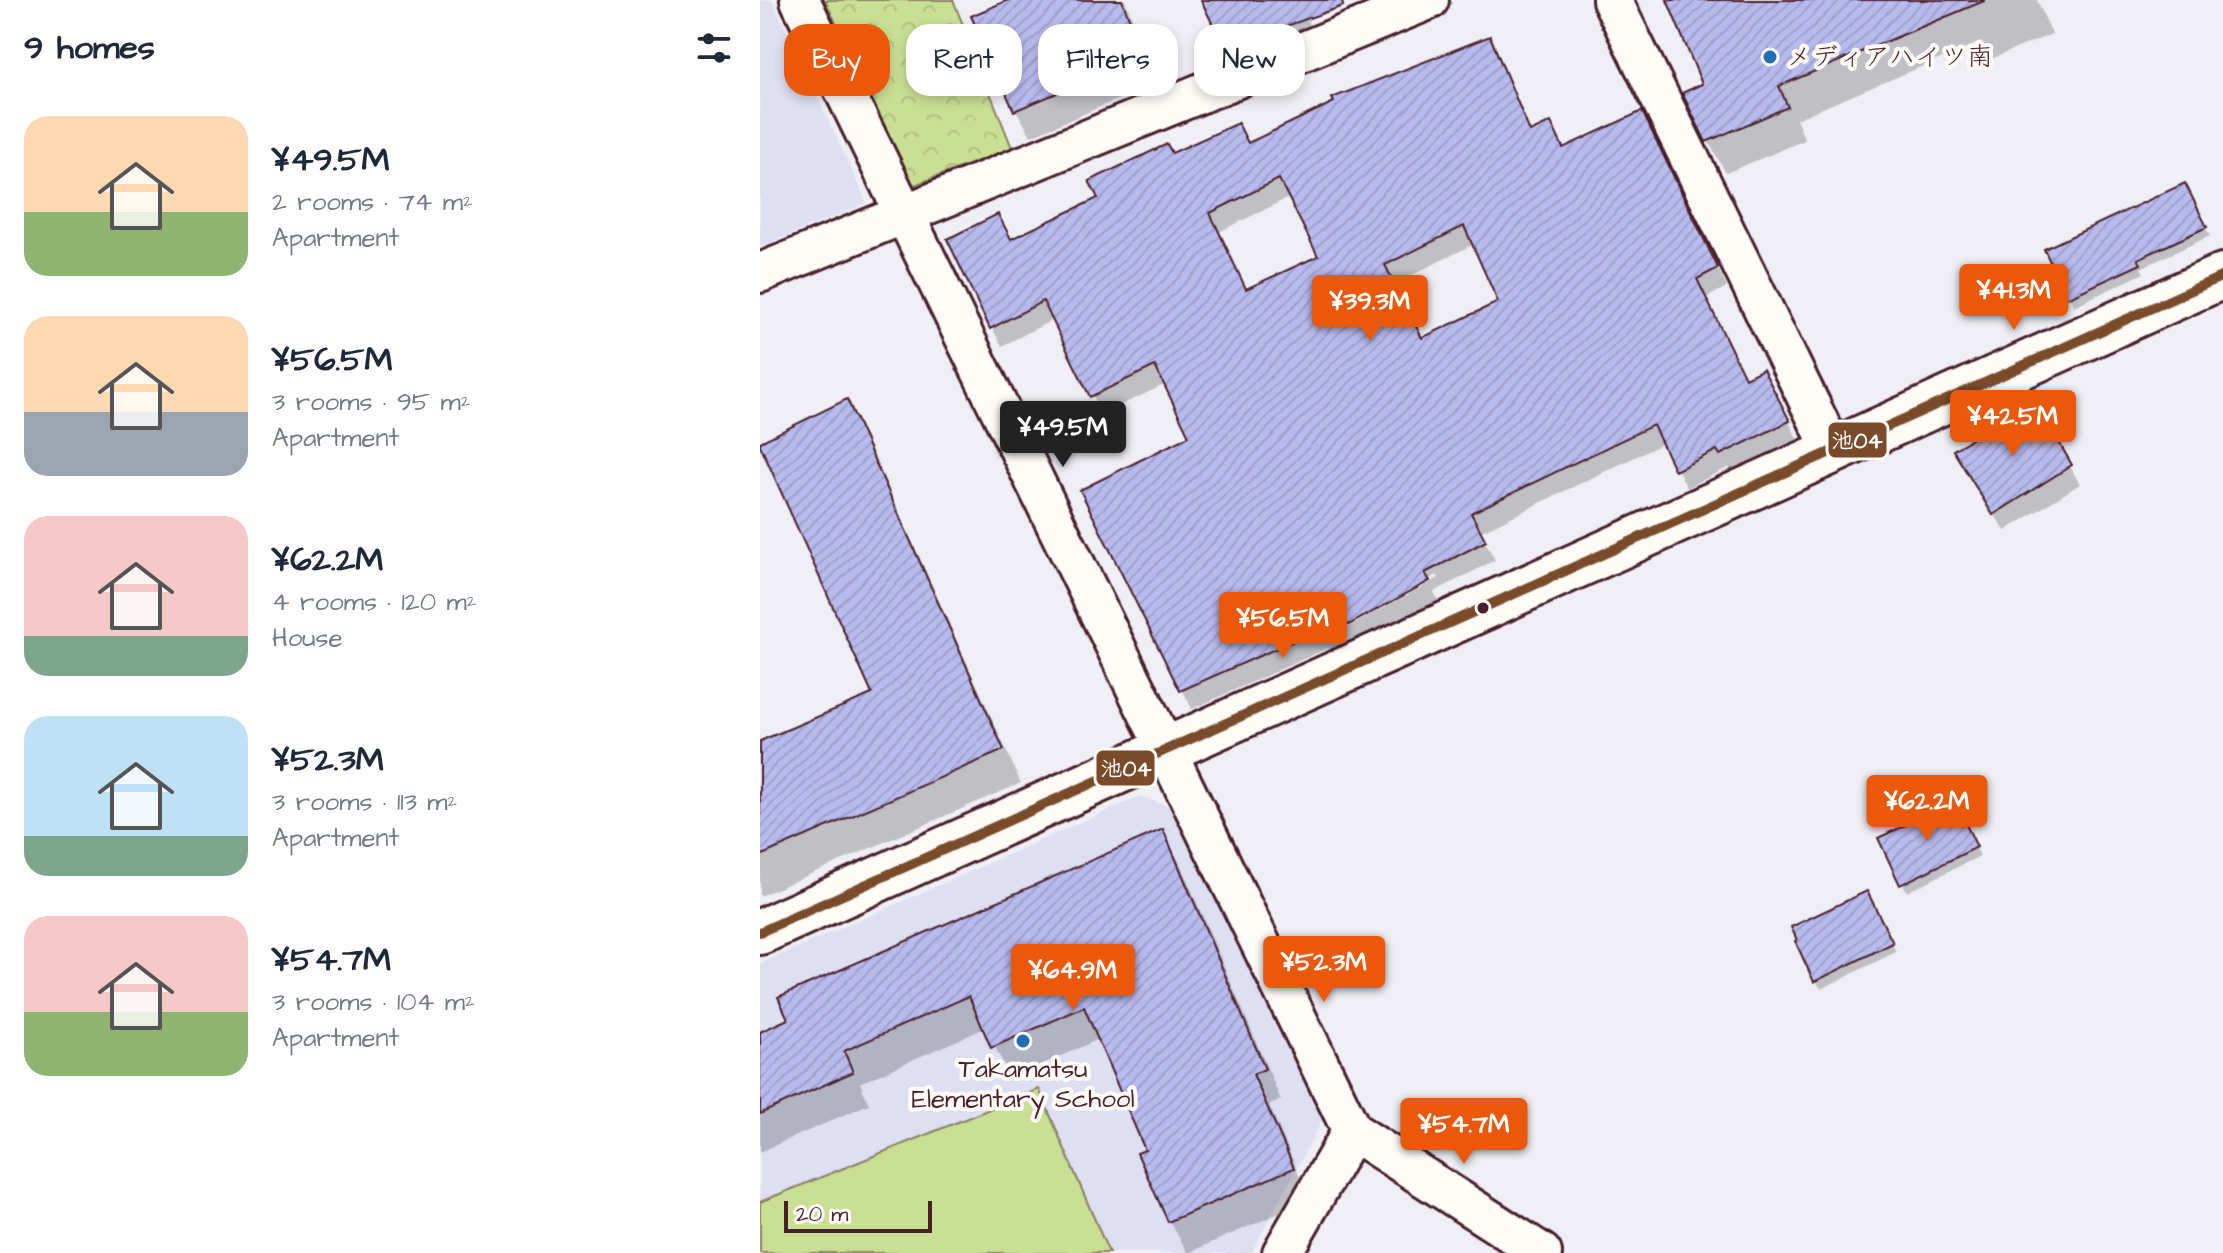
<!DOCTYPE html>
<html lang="en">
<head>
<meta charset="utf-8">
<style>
  :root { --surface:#fff; --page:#f6f6f7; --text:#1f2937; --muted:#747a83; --accent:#ea580c }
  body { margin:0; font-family:"Architects Daughter","Klee One",sans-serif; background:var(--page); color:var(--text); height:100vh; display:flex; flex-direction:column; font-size:30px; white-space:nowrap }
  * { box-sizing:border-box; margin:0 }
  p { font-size:26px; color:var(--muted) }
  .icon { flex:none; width:44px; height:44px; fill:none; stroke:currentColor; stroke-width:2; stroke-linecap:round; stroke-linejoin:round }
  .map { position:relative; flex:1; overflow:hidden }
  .side { display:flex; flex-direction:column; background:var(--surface); width:760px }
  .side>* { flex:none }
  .guide { position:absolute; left:24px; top:24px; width:760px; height:72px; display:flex; gap:16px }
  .scale { position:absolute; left:24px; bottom:20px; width:148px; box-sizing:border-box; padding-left:8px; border:4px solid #4a1f2b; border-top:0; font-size:22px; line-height:28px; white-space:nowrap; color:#4a1f2b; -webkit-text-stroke:6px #fdfcf7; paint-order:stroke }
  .price { position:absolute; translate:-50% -68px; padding:0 18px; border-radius:8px; background:var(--accent); color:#fff; font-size:26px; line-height:52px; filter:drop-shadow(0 2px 4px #0008) }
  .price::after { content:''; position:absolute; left:50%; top:48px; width:24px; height:18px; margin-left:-12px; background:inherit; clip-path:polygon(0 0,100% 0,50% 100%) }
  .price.current { background:#222; color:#fff }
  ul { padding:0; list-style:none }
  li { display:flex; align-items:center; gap:24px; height:200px; padding:0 24px }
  li span { display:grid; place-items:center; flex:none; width:224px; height:160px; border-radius:24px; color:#555 }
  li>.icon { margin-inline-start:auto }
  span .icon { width:96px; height:96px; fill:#fffc; stroke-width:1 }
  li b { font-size:34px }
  h2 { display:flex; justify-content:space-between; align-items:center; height:96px; padding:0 24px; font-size:34px }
  .chip { padding:0 28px; border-radius:24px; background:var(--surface); box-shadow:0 4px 12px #0003; font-size:28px; line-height:72px }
  .chip.current { background:var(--accent); color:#fff }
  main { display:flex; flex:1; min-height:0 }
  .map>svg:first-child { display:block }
  .built { fill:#dedff3 }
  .park { fill:url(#park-crowns); stroke:#8a7f60; stroke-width:2 }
  .pitch { fill:#c9df94; stroke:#8a7f60; stroke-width:2 }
  .shadow { fill:#0003; fill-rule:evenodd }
  .building { fill:url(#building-hatch); stroke:#4a1f2b; stroke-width:2; fill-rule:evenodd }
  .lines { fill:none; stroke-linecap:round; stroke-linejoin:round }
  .minor-casing { stroke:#4a1f2b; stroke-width:44 }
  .tertiary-casing { stroke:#4a1f2b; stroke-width:50 }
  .minor { stroke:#fdfcf7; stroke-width:38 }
  .tertiary { stroke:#fdfcf7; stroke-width:44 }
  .bus-1-casing { stroke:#fdfcf7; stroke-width:16 }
  .bus-1 { stroke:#7a4b2a; stroke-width:10 }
  .poi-dot { fill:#1f6fb2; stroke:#fdfcf7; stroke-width:3 }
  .bus-dot { fill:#4a1f2b; stroke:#fdfcf7; stroke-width:3 }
  .labels { text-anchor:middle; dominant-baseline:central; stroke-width:8; stroke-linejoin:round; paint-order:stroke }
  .poi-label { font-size:26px; fill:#4a1f2b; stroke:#fdfcf7; text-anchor:start }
  .line-badge { stroke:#fdfcf7; stroke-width:3 }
  .badge-label { font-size:22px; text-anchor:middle; font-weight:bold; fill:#fff }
</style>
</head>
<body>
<main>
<section class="side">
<h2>9 homes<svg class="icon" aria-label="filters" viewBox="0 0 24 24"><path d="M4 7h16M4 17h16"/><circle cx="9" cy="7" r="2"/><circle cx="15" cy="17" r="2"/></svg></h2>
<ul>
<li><span style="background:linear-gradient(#ffd9b3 60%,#8fb573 0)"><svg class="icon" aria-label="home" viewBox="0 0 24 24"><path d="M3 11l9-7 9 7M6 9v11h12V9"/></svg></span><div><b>¥49.5M</b><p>2 rooms · 74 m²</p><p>Apartment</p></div></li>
<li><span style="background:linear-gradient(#ffd9b3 60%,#9aa5b1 0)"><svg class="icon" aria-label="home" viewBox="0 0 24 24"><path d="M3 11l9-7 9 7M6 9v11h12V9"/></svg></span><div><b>¥56.5M</b><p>3 rooms · 95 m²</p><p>Apartment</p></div></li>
<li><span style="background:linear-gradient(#f6c9c9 75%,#7fa58c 0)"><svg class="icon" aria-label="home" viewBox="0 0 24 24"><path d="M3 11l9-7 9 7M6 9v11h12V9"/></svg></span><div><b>¥62.2M</b><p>4 rooms · 120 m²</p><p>House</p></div></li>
<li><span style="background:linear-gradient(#bfe0f5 75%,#7fa58c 0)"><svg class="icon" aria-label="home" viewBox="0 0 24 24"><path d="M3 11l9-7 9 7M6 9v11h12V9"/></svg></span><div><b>¥52.3M</b><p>3 rooms · 113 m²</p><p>Apartment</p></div></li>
<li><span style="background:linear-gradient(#f6c9c9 60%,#8fb573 0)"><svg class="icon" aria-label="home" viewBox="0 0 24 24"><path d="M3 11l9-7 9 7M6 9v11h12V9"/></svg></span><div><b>¥54.7M</b><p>3 rooms · 104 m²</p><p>Apartment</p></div></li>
</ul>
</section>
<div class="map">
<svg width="1463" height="1253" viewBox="0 0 1463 1253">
  <defs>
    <pattern id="park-crowns" width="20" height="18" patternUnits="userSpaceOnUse" patternTransform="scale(2)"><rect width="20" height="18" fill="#c9df94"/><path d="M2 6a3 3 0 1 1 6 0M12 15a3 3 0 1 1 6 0" fill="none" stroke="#aebf80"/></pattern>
    <pattern id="building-hatch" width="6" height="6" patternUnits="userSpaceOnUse" patternTransform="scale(2)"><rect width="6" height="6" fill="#b8bbed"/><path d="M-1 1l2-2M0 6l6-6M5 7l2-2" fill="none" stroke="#a0a0cb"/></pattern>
  </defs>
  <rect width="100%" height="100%" fill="#efeff5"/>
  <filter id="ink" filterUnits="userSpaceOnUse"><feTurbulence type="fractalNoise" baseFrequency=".0125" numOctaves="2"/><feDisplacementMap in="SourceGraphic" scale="16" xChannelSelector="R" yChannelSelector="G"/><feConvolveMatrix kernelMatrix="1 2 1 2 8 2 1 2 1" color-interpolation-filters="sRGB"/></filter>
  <g filter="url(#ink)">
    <g class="built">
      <polygon points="0,0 12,0 107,203 0,247"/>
      <polygon points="381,796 411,808 563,1119 491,1253 0,1253 0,964"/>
    </g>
    <polygon class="park" points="65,0 193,0 252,148 152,186"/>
    <polygon class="pitch" points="279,1089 349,1253 0,1253 0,1202"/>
    <g class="shadow">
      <polygon points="253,0 365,0 397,83 271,136 256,110 214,17"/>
      <polygon points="443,0 538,0 559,45 481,73"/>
      <polygon points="909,0 1277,0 1292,34 1231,59 1221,42 1036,119 1045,140 966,173 948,141 945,85"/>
      <path d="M729 39 739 57 772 134 790 125 804 150 892 132 967 287 946 298 986 380 1013 390 1038 440 972 472 969 467 927 488 904 443 720 532 735 560 674 592 678 600 573 657 568 648 432 709 323 491 431 437 406 384 342 414 294 319 242 346 232 328 251 241 340 199 412 156 489 145ZM530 197 560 257 487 291 459 232ZM714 244 741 303 662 340 634 284ZM677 575 679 578 559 643V638Z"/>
      <polygon points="1429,194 1450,236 1381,268 1384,273 1314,306 1287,250"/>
      <polygon points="86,402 104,434 261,783 0,896 0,743 114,695"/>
      <polygon points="1274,404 1320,484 1245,531 1205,468"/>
      <polygon points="1199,813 1220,856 1147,892 1120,839"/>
      <polygon points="402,832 420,863 521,1100 509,1105 550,1200 428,1253 410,1222 380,1154 387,1151 339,1039 251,1078 225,1028 100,1083 109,1104 0,1152 0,1034"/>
      <polygon points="1111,902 1136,952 1061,989 1056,981"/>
    </g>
    <g class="building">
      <polygon points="248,0 362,0 384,57 254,111 211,16"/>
      <polygon points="441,0 582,0 583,6 464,48"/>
      <polygon points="907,0 1224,0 1224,1 1019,86 1028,107 946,142 922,93 942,84"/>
      <path d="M730 36 770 132 791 122 803 148 882 111 958 268 937 279 985 378 1003 369 1030 421 960 455 957 450 915 471 893 425 711 513 726 541 665 573 670 581 561 640 556 631 420 691 320 490 429 436 395 366 330 397 283 301 230 329 187 239 238 214 251 239 338 198 329 181 407 144 412 153 478 123 488 143 574 102 572 98ZM519 179 558 256 486 289 450 213ZM704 226 738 302 662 338 625 265Z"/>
      <polygon points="1425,183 1447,227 1378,259 1381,264 1307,298 1284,249"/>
      <polygon points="87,399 244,750 0,856 0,741 112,694 0,445 0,442"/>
      <polygon points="1275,401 1312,465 1233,515 1193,450"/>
      <polygon points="1195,802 1217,847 1140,885 1118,838"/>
      <polygon points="403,829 505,1069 493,1074 534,1168 408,1222 377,1153 385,1150 324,1007 231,1048 209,996 84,1051 93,1072 0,1114 0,1032 28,1019 18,997"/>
      <polygon points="1107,891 1133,943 1054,982 1035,941 1037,940 1031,927"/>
    </g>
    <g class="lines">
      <defs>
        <g id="minor">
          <polyline points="40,0 592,1131 522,1253"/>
          <polyline points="852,0 1073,451"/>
          <polyline points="0,273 669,0"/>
          <polyline points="592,1131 782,1253"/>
        </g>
        <polyline id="tertiary" points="0,932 1463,276"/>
      </defs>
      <use href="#minor" class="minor-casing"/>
      <use href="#tertiary" class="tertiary-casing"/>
      <use href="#minor" class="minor"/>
      <use href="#tertiary" class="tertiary"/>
      <defs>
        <polyline id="bus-1" points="0,932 1463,276"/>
      </defs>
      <use href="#bus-1" class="bus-1-casing"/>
      <use href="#bus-1" class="bus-1"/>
    </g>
  </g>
  <g class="poi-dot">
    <circle cx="1010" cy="57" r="8"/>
    <circle cx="263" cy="1041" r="8"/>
  </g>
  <circle class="bus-dot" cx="723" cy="608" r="7"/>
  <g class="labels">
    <g class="poi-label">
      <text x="1026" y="57">メディアハイツ南</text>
      <text x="263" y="1069" text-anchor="middle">Takamatsu<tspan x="263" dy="30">Elementary School</tspan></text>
    </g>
  </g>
  <g class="line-badge">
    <rect x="1067" y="421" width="61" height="38" rx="8" fill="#7a4b2a"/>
    <rect x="335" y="749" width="61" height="38" rx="8" fill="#7a4b2a"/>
  </g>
  <g class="badge-label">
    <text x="1097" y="448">池04</text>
    <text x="366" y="776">池04</text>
  </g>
</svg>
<div class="scale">20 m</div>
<b class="price" style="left:1254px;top:332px">¥41.3M</b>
<b class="price" style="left:610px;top:343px">¥39.3M</b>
<b class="price" style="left:1253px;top:458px">¥42.5M</b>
<b class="price current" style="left:303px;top:469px">¥49.5M</b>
<b class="price" style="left:523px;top:660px">¥56.5M</b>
<b class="price" style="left:1167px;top:843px">¥62.2M</b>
<b class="price" style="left:564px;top:1004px">¥52.3M</b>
<b class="price" style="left:313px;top:1012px">¥64.9M</b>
<b class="price" style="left:704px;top:1166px">¥54.7M</b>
<div class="guide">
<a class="chip current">Buy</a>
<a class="chip">Rent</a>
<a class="chip">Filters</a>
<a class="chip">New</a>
</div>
</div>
</main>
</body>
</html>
